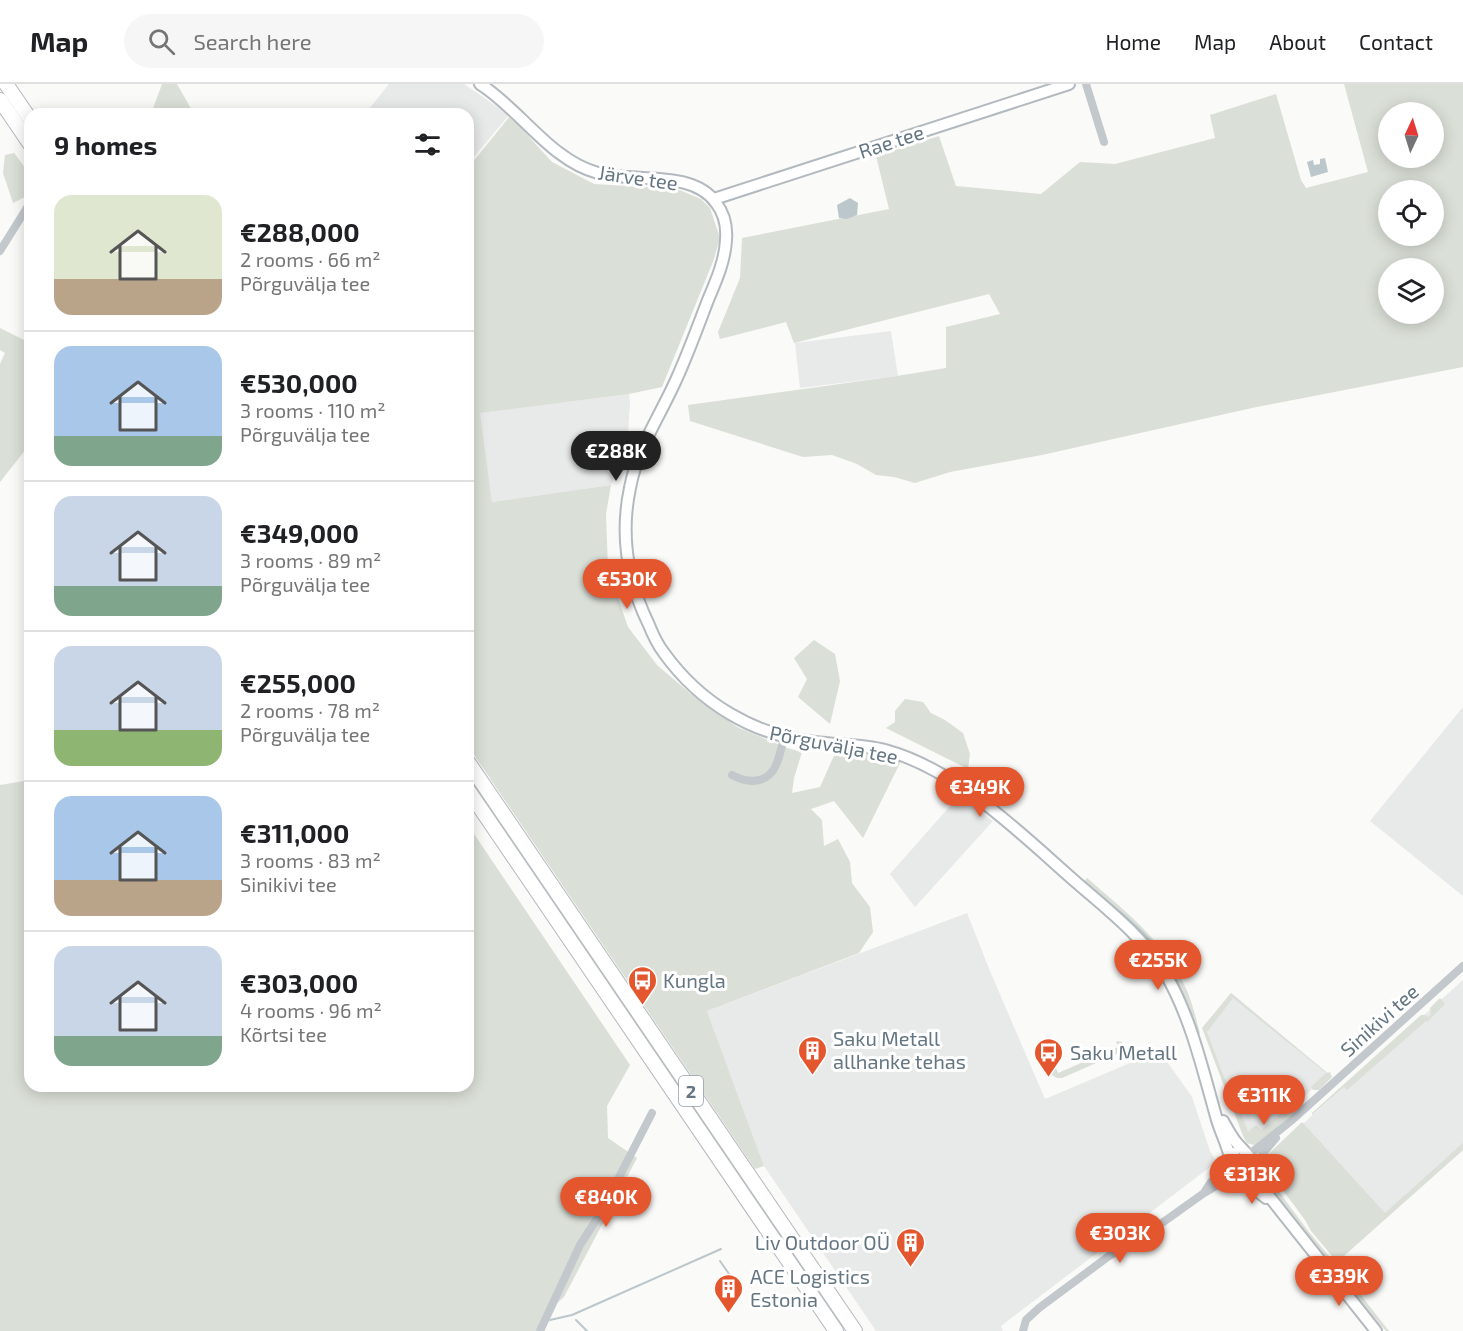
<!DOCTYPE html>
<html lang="en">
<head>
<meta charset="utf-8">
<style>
  :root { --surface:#fff; --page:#f6f6f6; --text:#202124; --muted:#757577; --line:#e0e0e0; --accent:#e4572e }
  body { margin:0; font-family:"Exo 2",sans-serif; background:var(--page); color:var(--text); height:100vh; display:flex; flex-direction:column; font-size:22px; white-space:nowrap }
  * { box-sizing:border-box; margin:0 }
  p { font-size:20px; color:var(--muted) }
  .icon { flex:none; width:33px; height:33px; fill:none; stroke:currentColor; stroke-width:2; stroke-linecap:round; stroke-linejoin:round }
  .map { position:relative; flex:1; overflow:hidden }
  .details { position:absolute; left:24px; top:24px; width:450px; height:984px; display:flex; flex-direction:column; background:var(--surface); border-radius:18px; box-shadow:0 3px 15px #0003 }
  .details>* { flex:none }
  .needle { width:39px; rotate:4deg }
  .controls { position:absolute; left:1378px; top:18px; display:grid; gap:12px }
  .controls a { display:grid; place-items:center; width:66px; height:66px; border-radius:50%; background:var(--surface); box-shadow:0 3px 15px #0003; font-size:30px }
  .price { position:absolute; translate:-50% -51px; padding:0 14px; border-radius:21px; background:var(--accent); color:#fff; font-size:20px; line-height:39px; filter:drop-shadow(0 2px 3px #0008) }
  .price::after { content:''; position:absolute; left:50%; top:36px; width:18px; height:14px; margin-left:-9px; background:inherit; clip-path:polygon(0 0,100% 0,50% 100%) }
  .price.on { background:#222; color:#fff }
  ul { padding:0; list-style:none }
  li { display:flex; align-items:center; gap:18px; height:150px; padding:0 30px }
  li+li { border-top:2px solid var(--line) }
  li span { display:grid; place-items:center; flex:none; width:168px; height:120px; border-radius:18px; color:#555 }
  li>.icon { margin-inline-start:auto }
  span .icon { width:72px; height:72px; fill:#fffc; stroke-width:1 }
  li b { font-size:26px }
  h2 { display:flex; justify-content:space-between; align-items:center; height:72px; padding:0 30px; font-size:26px }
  header { display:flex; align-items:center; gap:36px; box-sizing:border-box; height:84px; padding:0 30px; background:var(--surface); border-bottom:2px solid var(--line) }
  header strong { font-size:28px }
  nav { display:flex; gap:33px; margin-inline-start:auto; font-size:21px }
  .search { width:420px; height:54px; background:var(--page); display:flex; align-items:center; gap:15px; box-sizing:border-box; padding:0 21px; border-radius:33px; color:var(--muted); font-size:22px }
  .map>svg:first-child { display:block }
  .built { fill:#e8e9e9 }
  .green { fill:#dadfd7; fill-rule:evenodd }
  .water { fill:#bbc7cb }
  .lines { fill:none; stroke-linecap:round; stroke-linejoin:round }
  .stream { stroke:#bbc7cb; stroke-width:2 }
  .secondary-casing { stroke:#b3babf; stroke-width:14 }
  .highway-casing { stroke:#b4b9bd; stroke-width:16 }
  .street { stroke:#c3c8cc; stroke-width:8 }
  .secondary { stroke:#fff; stroke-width:10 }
  .highway { stroke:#fff; stroke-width:14 }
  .labels { text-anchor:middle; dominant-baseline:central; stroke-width:6; stroke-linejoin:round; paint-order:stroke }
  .shield { fill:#fff; stroke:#939fa8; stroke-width:1.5 }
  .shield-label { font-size:18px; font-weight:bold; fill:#657683 }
  .street-label { font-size:20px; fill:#657683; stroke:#fff }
  .poi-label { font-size:20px; fill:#657683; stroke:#fff; text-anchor:start }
</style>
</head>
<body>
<header>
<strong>Map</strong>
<div class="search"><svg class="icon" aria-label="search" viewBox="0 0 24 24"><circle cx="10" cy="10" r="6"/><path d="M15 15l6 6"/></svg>Search here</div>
<nav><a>Home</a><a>Map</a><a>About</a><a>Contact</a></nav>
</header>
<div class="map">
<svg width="1463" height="1247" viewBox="0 0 1463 1247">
  <rect width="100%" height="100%" fill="#fafaf8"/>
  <g class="built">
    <polygon points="389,0 464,0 509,31 468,80 468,30 365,30"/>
    <polygon points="891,247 898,292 800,304 795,259"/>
    <polygon points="629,310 630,318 627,364 611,401 492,418 479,329"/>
    <polygon points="1463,623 1463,812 1370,737"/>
    <polygon points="959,712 993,737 915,823 890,790"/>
    <polygon points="967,829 990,887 1045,1015 1156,968 1161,969 1192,1013 1210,1067 1215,1075 1210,1083 1001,1242 1003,1247 876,1247 764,1082 707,927"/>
    <polygon points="1463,896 1463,1066 1337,1178 1264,1075"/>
    <polygon points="1231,909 1329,990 1260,1052 1246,1051 1203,944"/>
  </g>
  <g class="green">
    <polygon points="162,0 177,0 194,30 151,30"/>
    <path d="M1344 0H1463V283L1252 324 1042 371 950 388 915 399 894 393 876 391 857 380 832 371 803 373 690 337 688 321 897 292 946 284V243L1000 230 989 210 794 259 786 238 720 255 718 248 740 194 742 154 889 125 876 72 939 52 956 102 1041 110 1080 78 1115 80 1215 54 1210 31 1276 10 1301 96 1306 104 1368 88ZM1389 28H1434V74H1389ZM1389 106H1434V152H1389ZM1389 184H1434V230H1389Z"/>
    <polygon points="510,32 552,78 594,100 677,105 701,115 710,124 720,154 714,175 662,303 629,310 480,329 492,418 611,401 606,430 608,485 628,543 657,581 691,610 737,643 787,664 802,668 794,694 792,709 820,703 837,665 871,669 901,677 863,754 834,717 811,725 822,736 824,762 838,755 850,778 852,799 870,823 873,848 859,869 707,927 764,1082 755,1085 468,662 468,84"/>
    <path d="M14 69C26 84 30 90 30 109L25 113 13 119 3 89 5 71Z"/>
    <polygon points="0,244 30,259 30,360 0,398 0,280 5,269 0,266"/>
    <polygon points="814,556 835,570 840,597 830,640 798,613 807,595 794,574"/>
    <polygon points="905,615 923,618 931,629 945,636 963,649 970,670 968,685 886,644 895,638 895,627"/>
    <polygon points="953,686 955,686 972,696 987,708 983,711 980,711 950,690"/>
    <polygon points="30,696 30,1002 468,1002 468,741 630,981 607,1022 608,1054 637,1074 564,1213 547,1228 537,1247 0,1247 0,701"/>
    <path d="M1087 794C1126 828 1167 859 1188 909 1193 922 1196 935 1200 949L1197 951C1184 914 1170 878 1141 850 1123 832 1103 817 1085 800L1084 798Z"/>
    <polygon points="1231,909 1327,989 1330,988 1332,993 1319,1006 1313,1006 1311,1003 1326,989 1233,914 1207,948 1224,993 1238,1021 1248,1048 1256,1041 1261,1046 1301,1011 1302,1011 1305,1015 1303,1021 1257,1062 1247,1059 1243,1052 1202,944"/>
    <polygon points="1440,914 1445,920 1427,938 1426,937 1347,1006 1344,1003 1312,1031 1312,1029 1421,931 1425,931 1428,933 1431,930 1430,924"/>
    <polygon points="1116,957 1122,958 1124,961 1123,964 1119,969 1062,994 1057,994 1052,991 1053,986 1056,984 1058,989 1118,963"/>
    <polygon points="1302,1038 1385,1129 1463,1059 1463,1066 1337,1178 1311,1147 1305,1136 1273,1093 1262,1076"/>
    <polygon points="1268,1093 1309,1148 1338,1183 1338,1186 1336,1187 1263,1098"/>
    <polygon points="1341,1189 1345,1191 1389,1247 1386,1247 1363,1222 1338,1190"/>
  </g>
  <g class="water">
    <polygon points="1325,74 1328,88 1311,93 1307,78 1313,76 1314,81 1320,80 1320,75"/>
    <polygon points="850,114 858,119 857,131 847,135 839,134 837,121"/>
  </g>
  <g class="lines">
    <g class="stream">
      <path d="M1091 804C1115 824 1141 843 1160 868 1174 887 1182 909 1191 930"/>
      <polyline points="720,1177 734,1197"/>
      <polyline points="550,1236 572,1231 721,1165"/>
      <polyline points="576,1236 587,1247"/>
    </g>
    <defs>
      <g id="secondary">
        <path d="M480 0C521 26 550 76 598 89 633 99 693 85 716 119 724 129 727 143 726 156 725 177 716 197 708 216 698 242 688 270 676 296 660 332 637 365 630 404 620 451 628 498 649 541 653 551 657 560 664 569 700 619 753 651 815 658 838 661 862 660 885 666 957 685 1022 751 1077 799 1108 826 1143 853 1165 889 1191 933 1203 987 1217 1036 1221 1049 1227 1061 1230 1073"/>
        <polyline points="714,115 1069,0"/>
        <path d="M1223 1037C1227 1044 1231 1052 1236 1058 1246 1070 1268 1085 1240 1094"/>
        <path d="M1234 1069C1218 1085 1236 1090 1246 1098 1253 1103 1259 1109 1266 1114"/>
        <polyline points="1252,1087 1257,1097 1376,1247"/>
      </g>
      <g id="highway">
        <polyline points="6,0 30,35"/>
        <polyline points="0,16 30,60"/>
        <polyline points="468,678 855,1247"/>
        <polyline points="468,706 836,1247"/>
      </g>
    </defs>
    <use href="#secondary" class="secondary-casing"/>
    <use href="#highway" class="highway-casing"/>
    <g class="street">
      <polyline points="1086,0 1104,58"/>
      <polyline points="0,167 28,122"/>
      <path d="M732 691C748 700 768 700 776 681 780 672 782 662 784 653"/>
      <polyline points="1245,1068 1252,1068 1256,1065 1291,1037 1463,882"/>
      <polyline points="1254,1080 1276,1054"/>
      <polyline points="1205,1107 1211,1098 1228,1082"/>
      <polyline points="540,1247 580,1161 600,1130 652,1029"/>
      <path d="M1023 1247 1026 1236 1039 1224 1109 1172 1148 1149 1204 1109C1215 1104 1223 1095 1233 1091"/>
    </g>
    <use href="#secondary" class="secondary"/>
    <use href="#highway" class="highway"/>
  </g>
  <defs>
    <symbol id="bus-pin" viewBox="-11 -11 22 30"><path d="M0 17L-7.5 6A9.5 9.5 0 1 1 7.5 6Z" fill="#e4572e" stroke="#fff"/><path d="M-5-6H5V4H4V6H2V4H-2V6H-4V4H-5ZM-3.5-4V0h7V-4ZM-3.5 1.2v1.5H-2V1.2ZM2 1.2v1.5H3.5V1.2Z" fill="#fff"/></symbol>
    <symbol id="building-pin" viewBox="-11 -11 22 30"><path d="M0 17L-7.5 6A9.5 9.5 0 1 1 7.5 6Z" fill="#e4572e" stroke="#fff"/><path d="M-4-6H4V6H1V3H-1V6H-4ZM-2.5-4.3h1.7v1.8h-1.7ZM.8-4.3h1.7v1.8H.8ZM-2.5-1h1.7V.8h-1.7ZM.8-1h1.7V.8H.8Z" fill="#fff"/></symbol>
  </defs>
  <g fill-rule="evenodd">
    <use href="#bus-pin" x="626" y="880" width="33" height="45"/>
    <use href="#building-pin" x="796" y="950" width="33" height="45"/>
    <use href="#bus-pin" x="1032" y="952" width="33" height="45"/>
    <use href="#building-pin" x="894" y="1142" width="33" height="45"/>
    <use href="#building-pin" x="712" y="1188" width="33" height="45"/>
  </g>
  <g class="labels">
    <rect class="shield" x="679" y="992" width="24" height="30" rx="4.5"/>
    <g class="shield-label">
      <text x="691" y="1007">2</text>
    </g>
    <g class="street-label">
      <text transform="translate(891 57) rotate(-18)">Rae tee</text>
      <text transform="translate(638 93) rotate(8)">Järve tee</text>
      <text transform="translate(834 660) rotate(11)">Põrguvälja tee</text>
      <text transform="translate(1379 936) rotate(-42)">Sinikivi tee</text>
    </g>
    <g class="poi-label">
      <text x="663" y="896">Kungla</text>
      <text x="833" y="954">Saku Metall<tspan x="833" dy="23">allhanke tehas</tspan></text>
      <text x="1070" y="968">Saku Metall</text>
      <text x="890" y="1158" text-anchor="end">Liv Outdoor OÜ</text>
      <text x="750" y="1192">ACE Logistics<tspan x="750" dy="23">Estonia</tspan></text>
    </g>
  </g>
</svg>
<div class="controls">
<a><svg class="needle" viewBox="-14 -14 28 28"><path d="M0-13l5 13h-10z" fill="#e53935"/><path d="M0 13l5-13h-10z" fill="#757577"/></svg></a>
<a><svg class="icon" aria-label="locate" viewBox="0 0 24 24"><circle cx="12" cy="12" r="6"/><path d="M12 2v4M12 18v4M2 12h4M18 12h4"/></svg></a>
<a><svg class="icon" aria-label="layers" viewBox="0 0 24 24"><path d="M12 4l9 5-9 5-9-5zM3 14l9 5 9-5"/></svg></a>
</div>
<b class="price on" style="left:616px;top:398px">€288K</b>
<b class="price" style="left:627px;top:526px">€530K</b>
<b class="price" style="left:980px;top:734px">€349K</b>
<b class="price" style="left:1158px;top:907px">€255K</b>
<b class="price" style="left:1264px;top:1042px">€311K</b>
<b class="price" style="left:1252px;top:1121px">€313K</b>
<b class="price" style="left:606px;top:1144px">€840K</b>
<b class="price" style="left:1120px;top:1180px">€303K</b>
<b class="price" style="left:1339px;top:1223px">€339K</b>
<section class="details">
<h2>9 homes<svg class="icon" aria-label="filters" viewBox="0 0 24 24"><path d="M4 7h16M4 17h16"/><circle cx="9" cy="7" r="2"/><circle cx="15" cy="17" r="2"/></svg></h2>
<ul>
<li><span style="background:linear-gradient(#dfe7d0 70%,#b9a48a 0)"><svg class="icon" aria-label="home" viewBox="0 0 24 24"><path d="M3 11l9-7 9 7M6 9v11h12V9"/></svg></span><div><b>€288,000</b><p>2 rooms · 66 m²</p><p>Põrguvälja tee</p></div></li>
<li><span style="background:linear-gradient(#a9c7e8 75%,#7fa58c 0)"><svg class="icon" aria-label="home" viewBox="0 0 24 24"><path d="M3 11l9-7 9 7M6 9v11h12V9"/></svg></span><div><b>€530,000</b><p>3 rooms · 110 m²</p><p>Põrguvälja tee</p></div></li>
<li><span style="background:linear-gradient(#c9d6e8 75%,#7fa58c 0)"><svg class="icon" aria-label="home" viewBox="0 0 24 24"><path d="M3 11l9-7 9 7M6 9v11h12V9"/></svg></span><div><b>€349,000</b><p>3 rooms · 89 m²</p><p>Põrguvälja tee</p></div></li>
<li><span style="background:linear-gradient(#c9d6e8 70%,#8fb573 0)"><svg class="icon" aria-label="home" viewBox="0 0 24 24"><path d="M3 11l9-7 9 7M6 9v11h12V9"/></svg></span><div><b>€255,000</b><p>2 rooms · 78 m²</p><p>Põrguvälja tee</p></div></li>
<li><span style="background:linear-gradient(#a9c7e8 70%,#b9a48a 0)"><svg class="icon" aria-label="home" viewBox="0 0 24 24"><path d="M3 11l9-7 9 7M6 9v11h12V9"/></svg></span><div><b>€311,000</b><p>3 rooms · 83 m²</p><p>Sinikivi tee</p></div></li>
<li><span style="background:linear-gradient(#c9d6e8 75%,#7fa58c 0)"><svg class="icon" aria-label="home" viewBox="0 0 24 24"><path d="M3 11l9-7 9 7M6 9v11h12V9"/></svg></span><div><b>€303,000</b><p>4 rooms · 96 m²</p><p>Kõrtsi tee</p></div></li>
</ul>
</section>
</div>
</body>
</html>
